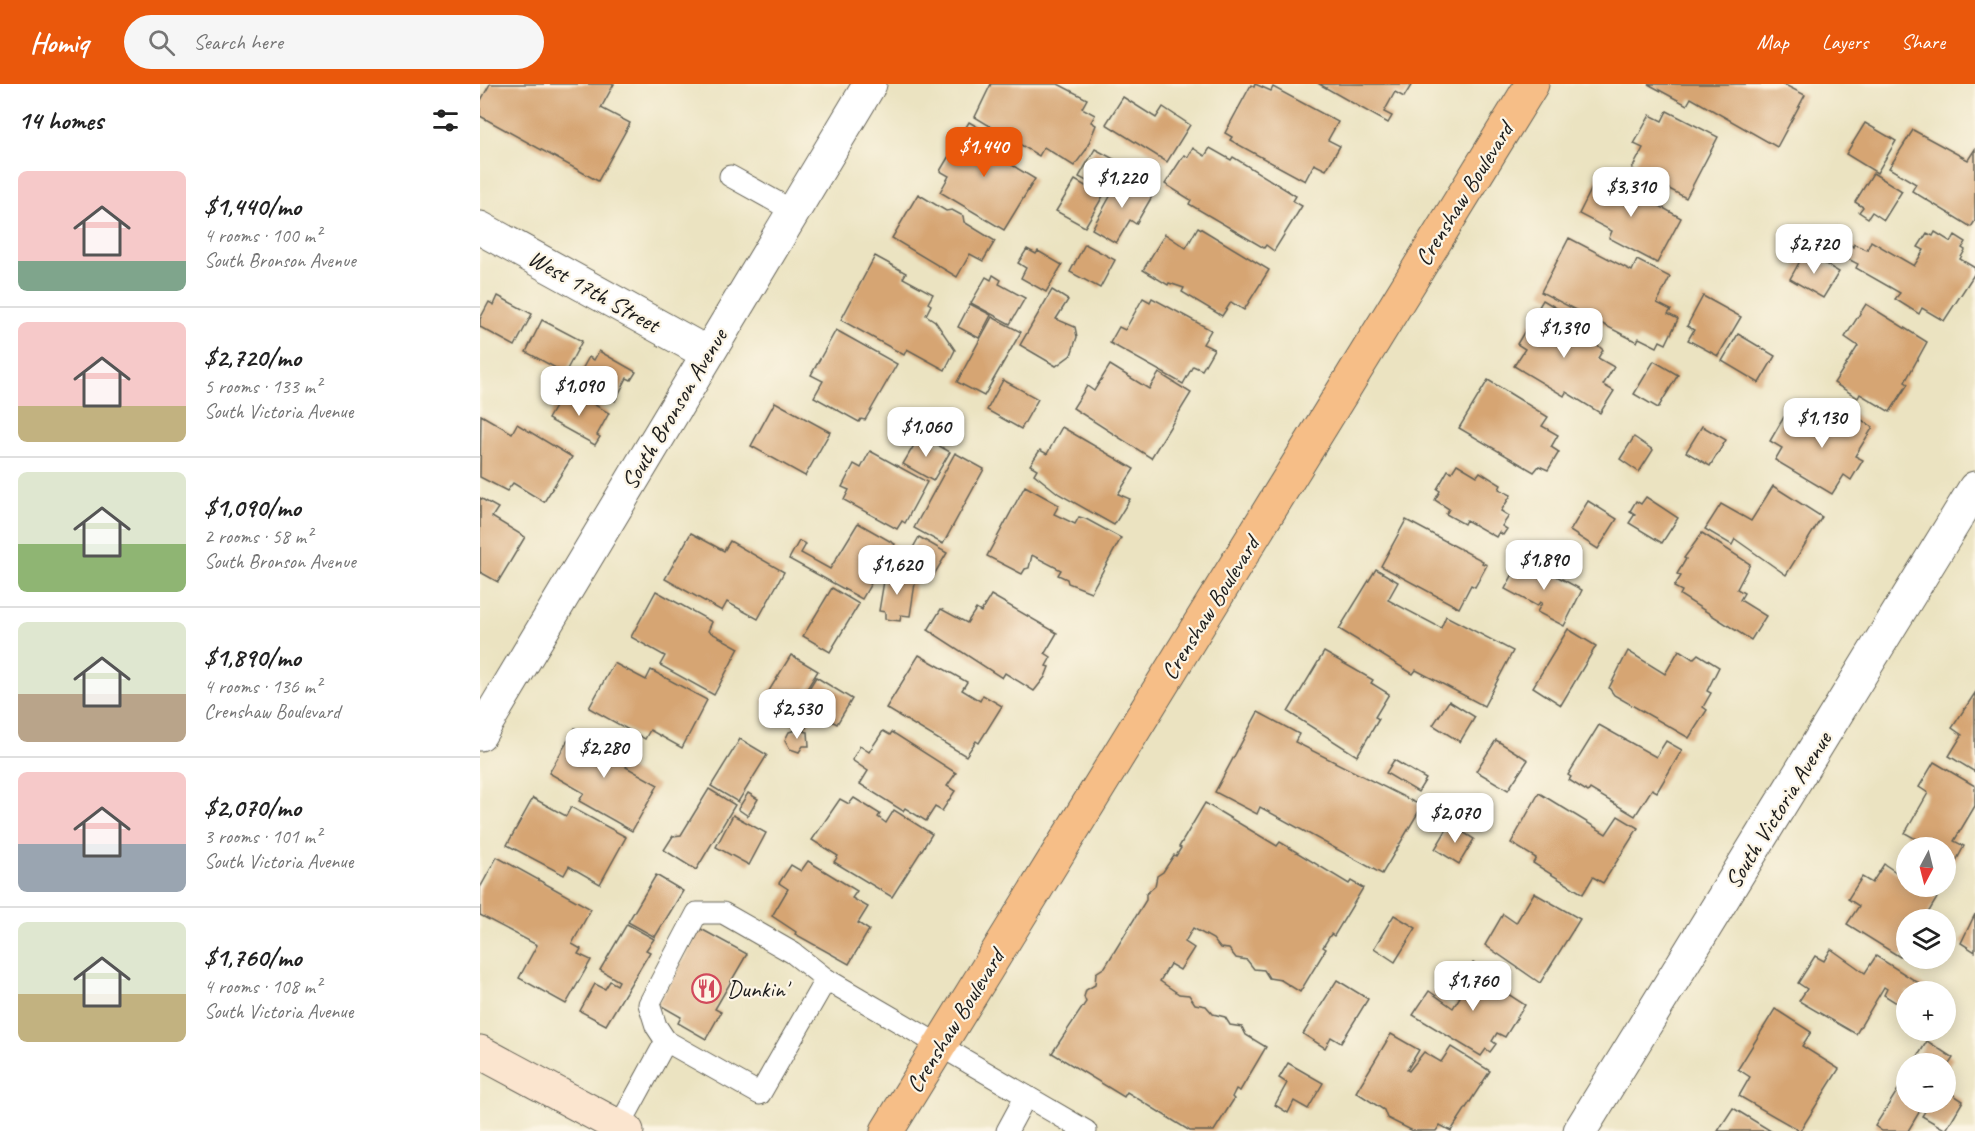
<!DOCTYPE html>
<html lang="en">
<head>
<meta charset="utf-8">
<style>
  :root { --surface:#fff; --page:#f6f6f6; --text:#222; --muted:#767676; --line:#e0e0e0; --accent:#ea580c }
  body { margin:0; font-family:Caveat,sans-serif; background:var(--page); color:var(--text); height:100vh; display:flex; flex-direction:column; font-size:22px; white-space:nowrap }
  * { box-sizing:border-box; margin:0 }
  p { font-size:20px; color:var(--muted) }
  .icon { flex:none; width:33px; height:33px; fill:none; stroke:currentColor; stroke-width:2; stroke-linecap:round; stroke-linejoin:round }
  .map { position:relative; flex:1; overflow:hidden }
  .panel { display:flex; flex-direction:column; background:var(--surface); width:480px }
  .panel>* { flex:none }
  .needle { width:39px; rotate:187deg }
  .tools { position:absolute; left:1416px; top:753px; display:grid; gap:12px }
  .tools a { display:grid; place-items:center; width:60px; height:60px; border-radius:50%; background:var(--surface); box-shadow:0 3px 15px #0003; font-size:30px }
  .price { position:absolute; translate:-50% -51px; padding:0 14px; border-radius:12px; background:#fff; color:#222; font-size:20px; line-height:39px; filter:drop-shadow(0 2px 3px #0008) }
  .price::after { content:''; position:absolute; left:50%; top:36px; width:18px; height:14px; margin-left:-9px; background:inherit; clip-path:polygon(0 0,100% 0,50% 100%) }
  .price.current { background:var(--accent); color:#fff }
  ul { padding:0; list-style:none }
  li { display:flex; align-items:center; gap:18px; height:150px; padding:0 18px }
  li+li { border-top:2px solid var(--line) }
  li span { display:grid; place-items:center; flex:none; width:168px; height:120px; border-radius:9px; color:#555 }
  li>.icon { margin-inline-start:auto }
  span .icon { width:72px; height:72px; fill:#fffc; stroke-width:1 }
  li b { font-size:26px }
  h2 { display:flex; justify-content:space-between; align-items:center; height:72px; padding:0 18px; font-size:26px }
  header { display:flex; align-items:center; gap:36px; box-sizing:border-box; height:84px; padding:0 30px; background:var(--accent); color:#fff }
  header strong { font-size:28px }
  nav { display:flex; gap:33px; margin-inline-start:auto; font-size:21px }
  .search { width:420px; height:54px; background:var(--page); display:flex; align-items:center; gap:15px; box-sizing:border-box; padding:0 21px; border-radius:33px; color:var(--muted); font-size:22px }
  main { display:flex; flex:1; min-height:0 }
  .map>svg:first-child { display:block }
  .building { fill:#d6a573 }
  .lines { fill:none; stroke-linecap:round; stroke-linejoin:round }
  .service-casing { stroke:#646256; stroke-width:23 }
  .minor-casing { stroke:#646256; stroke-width:35 }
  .tertiary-casing { stroke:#646256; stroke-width:35 }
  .secondary-casing { stroke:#646256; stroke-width:35 }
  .primary-casing { stroke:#646256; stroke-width:35 }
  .service { stroke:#fff; stroke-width:21 }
  .minor { stroke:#fff; stroke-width:33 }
  .tertiary { stroke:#fff; stroke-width:33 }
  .secondary { stroke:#fbe5cf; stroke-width:33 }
  .primary { stroke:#f6be87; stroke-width:33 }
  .labels { text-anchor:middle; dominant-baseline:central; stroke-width:4.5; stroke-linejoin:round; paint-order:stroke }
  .street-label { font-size:24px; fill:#1c1c1c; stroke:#fcf5e5 }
  .poi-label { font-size:24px; fill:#1c1c1c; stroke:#fcf5e5; text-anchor:start }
</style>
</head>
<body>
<header>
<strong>Homiq</strong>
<div class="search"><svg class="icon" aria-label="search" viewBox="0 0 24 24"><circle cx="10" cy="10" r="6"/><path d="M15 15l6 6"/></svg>Search here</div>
<nav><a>Map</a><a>Layers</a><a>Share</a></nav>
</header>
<main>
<section class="panel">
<h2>14 homes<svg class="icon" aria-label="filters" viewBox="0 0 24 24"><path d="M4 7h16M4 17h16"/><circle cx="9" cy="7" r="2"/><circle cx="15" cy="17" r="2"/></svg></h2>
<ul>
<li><span style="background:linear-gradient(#f6c9c9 75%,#7fa58c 0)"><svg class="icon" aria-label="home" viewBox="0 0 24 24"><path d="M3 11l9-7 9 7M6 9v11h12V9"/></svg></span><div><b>$1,440/mo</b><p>4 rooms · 100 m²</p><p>South Bronson Avenue</p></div></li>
<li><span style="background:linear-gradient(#f6c9c9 70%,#c2b280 0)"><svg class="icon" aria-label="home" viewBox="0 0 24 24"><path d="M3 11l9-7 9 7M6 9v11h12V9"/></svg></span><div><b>$2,720/mo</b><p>5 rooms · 133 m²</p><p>South Victoria Avenue</p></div></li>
<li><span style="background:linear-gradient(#dfe7d0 60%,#8fb573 0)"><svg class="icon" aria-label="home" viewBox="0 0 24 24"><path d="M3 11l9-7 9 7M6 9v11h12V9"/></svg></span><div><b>$1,090/mo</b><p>2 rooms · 58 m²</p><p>South Bronson Avenue</p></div></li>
<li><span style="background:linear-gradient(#dfe7d0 60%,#b9a48a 0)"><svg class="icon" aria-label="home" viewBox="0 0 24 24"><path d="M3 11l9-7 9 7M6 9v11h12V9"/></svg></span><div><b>$1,890/mo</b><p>4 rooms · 136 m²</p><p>Crenshaw Boulevard</p></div></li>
<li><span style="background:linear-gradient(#f6c9c9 60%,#9aa5b1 0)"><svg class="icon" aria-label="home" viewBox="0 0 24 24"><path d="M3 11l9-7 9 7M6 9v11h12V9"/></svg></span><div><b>$2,070/mo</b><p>3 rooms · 101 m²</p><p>South Victoria Avenue</p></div></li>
<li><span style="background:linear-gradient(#dfe7d0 60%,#c2b280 0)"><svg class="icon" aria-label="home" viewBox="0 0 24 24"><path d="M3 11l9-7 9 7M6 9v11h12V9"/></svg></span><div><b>$1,760/mo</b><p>4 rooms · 108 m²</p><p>South Victoria Avenue</p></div></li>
</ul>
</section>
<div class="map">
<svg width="1495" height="1047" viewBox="0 0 1495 1047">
  <rect width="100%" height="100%" fill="#fcf5e5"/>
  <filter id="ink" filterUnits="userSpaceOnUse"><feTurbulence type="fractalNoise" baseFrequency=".0167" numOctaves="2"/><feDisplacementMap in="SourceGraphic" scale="12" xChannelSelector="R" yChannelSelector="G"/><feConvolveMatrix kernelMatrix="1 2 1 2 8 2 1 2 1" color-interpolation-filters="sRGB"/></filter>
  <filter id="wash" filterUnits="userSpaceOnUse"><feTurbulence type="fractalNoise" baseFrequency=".008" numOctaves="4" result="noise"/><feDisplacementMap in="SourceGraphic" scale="24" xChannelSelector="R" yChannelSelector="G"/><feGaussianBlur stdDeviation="1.35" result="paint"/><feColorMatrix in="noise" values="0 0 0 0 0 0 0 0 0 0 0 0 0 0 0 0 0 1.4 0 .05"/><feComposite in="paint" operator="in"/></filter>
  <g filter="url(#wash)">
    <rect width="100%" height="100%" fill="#ebe3c1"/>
    <g id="blocks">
      <g class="building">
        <polygon points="10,0 134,0 121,24 150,39 118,97 0,32 0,18"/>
        <polygon points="511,0 578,0 607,15 602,24 615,31 611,38 616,41 606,66 594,82 564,63 559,72 495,33"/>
        <polygon points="775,0 791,7 793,3 858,38 848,56 860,62 846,86 834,80 825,97 750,56 752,53 745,49 771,1 774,3"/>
        <polygon points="839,0 932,0 924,13 915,8 904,28 912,32 908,39"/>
        <polygon points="1168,0 1303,0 1325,11 1297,63 1211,14 1207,21"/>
        <polygon points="643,13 676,34 683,23 710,41 687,78 626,40"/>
        <polygon points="1187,27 1238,53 1206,114 1152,85 1163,64 1154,60 1170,31 1182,37"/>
        <polygon points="489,38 520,56 512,69 555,95 524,146 460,108 469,92 460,87"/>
        <polygon points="1385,39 1416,57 1397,89 1366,70"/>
        <polygon points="1433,46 1488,76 1495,65 1495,137 1491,143 1432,107 1436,100 1409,84"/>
        <polygon points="713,64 725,72 730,64 751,76 753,73 816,112 813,117 822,122 794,167 786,161 784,164 709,120 711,116 685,100 704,71 708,73"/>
        <polygon points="615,65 643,80 627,108 599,93"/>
        <polygon points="1393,89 1422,107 1404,136 1392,128 1388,134 1379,128 1383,123 1375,118"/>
        <polygon points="1119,90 1155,109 1157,105 1180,118 1178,121 1201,134 1177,179 1129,154 1132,147 1099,130"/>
        <polygon points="642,91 674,109 656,140 650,136 636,159 612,145"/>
        <polygon points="595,96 623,112 605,143 576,127"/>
        <polygon points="438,110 466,127 472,126 483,132 484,138 515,157 503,177 490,170 477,193 412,154"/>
        <polygon points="718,143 789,186 764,226 751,218 742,232 702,208 704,204 689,199 688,201 663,186 685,150 706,164"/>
        <polygon points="1455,148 1471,158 1475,151 1486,158 1482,164 1485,166 1480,175 1495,184 1495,189 1464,237 1442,224 1439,230 1415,215 1420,209 1376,184 1378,180 1364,173 1371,161 1373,163 1374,160 1387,166 1391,157 1434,182 1444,166 1438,163 1447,149 1453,152"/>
        <polygon points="1089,154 1152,187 1157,176 1190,193 1177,219 1191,226 1188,230 1198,235 1186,260 1180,257 1177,263 1159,254 1157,258 1061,208"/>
        <polygon points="605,160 635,176 620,204 590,188"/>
        <polygon points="547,165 556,170 558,167 582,181 566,208 541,194 546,184 538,179"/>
        <polygon points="1325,168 1359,188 1343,214 1310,195"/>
        <polygon points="395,172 426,189 423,194 453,210 448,219 451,221 446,231 455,237 475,266 465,286 427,265 424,271 361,236"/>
        <polygon points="513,191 521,196 519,200 545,214 530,240 491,219 506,193 511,196"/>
        <polygon points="572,206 588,216 576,235 595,243 597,253 591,271 576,282 540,261"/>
        <polygon points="18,212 52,230 35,262 0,243 0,235 9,218 14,221"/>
        <polygon points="1223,212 1261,233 1238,272 1208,256 1214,246 1207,242"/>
        <polygon points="663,214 670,218 672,214 731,246 723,260 734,265 722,286 713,282 703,300 630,259 639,243 645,246"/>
        <polygon points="1063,216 1080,226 1075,235 1114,258 1123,266 1118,274 1134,283 1123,301 1134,307 1120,329 1086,308 1084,312 1034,282 1045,265 1037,260"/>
        <polygon points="490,220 511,231 499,254 478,243"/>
        <polygon points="1386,220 1447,258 1425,298 1428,300 1410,328 1380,310 1378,314 1354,299 1378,262 1365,253"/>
        <polygon points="512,233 541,248 504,312 477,298"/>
        <polygon points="62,236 102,257 85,289 46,268"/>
        <polygon points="356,246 417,280 385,336 381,335 379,338 334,313 343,297 331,291"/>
        <polygon points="1258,250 1295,272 1279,299 1242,277"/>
        <polygon points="119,267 156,288 151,296 147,294 135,317 96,296 109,273 114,276"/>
        <polygon points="1174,277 1198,291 1178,324 1154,310"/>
        <polygon points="630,281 669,305 679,289 711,309 671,374 593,324 607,302 614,307"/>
        <polygon points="523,296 558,315 541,345 507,326"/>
        <polygon points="1008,296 1068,333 1062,342 1078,351 1071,363 1079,368 1068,386 1059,382 1054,388 979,344"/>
        <polygon points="91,307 129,329 117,351 120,353 115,361 68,335 80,314 85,317"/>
        <polygon points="295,318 350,348 325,392 271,362"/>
        <polygon points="1367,327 1393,343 1375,372 1383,376 1371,396 1364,391 1352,410 1295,376 1302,364 1290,357 1304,333 1331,347 1342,329 1360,338"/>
        <polygon points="1,331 32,349 37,340 92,373 64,418 33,399 27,407 0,393"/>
        <polygon points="1222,342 1246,356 1230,382 1206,368"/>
        <polygon points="582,343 654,385 638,410 650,415 634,441 579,410 554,390 557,385 550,381 560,366 567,370"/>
        <polygon points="440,351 470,368 453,397 423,380"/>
        <polygon points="1154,353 1173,366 1159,388 1140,375"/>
        <polygon points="390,367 447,398 425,439 422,437 417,445 364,416 369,406 362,403 374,380 381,384"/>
        <polygon points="475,369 504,385 463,460 434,444"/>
        <polygon points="977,380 997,392 1000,388 1021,401 1019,405 1031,411 1021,427 1029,432 1022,442 1027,445 1023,451 1019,448 1016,453 986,436 984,440 966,430 969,425 955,416 960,407 957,405 968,386 972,388"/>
        <polygon points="545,402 579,421 574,430 595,440 599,433 606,435 641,454 611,508 588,499 587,495 578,491 581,486 552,471 549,484 545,485 542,490 507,472"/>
        <polygon points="1293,402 1342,433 1306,491 1255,455 1252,461 1225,445 1241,420 1271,437"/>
        <polygon points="1166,413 1198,434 1182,459 1149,439 1155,430 1150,427 1156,417 1161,420"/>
        <polygon points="0,414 18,424 12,433 45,453 18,498 0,488"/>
        <polygon points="1108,417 1137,435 1118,465 1090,447"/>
        <polygon points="926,436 1003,477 1002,479 1007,481 995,503 991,501 979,524 901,482"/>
        <polygon points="378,439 415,460 407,474 403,473 396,486 398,487 382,515 309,475 319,457 326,460 321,469 350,485"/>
        <polygon points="211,449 244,467 250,457 304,488 278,535 247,518 242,527 185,495"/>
        <polygon points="1222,449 1270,480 1257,505 1264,509 1260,516 1286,532 1271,556 1200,511 1202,507 1194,503 1201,492 1197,490 1206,475 1204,474"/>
        <polygon points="439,453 467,469 452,494 425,478"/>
        <polygon points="1042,473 1102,506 1084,542 1057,528 1062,519 1060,518 1057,522 1025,505"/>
        <polygon points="896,485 918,498 908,516 961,544 966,532 1033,567 1004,622 936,586 933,590 859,545"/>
        <polygon points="409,489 436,493 430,532 421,531 420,537 405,535 405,528 399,527 404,497 408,497"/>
        <polygon points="352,504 379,520 350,568 323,552"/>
        <polygon points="176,507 232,538 228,547 259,564 234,611 180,581 185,572 151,553"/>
        <polygon points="511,511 577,549 565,569 571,573 566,582 569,583 565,593 554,607 525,589 522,594 448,546 461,525 487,539 496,525 501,528"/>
        <polygon points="1088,545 1116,562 1081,621 1053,603"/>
        <polygon points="1199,566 1213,575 1218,570 1239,583 1227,607 1231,609 1223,623 1227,626 1209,654 1134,611 1129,604 1148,567 1185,590"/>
        <polygon points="844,568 893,596 891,599 909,610 895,633 899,635 877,672 808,628"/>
        <polygon points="311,571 338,587 308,635 304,632 300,639 288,631 292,625 282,618"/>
        <polygon points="439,571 487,598 482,606 500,617 503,611 522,622 499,659 496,657 486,672 406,624"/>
        <polygon points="134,579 166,596 171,586 227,616 202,664 170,646 165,655 109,624"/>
        <polygon points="336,593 372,615 357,640 335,628 324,647 309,637"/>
        <polygon points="1495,609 1495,688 1469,672 1482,651 1472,644"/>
        <polygon points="969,617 995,633 980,658 953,641"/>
        <polygon points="778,628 819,650 815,658 942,722 902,790 780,723 777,730 735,708"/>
        <polygon points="1119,641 1176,673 1186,657 1202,666 1177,708 1172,705 1155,732 1110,705 1108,708 1089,696 1091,693 1088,691"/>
        <polygon points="95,644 151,674 146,683 178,701 152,747 99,717 104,709 69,689"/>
        <polygon points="316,646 328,648 329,662 323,662 319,668 310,665 305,656 309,648"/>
        <polygon points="403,647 410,651 412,648 476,689 467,702 475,707 462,727 455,723 446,737 425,724 423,727 380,700 388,687 372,676 380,662 389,668"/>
        <polygon points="260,655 287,671 258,718 231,702"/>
        <polygon points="1016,656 1048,676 1028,706 996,687"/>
        <polygon points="914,676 946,695 938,708 906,689"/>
        <polygon points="1454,678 1495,702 1495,722 1474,757 1484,762 1476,777 1466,771 1466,764 1452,764 1425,749 1448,709 1439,703"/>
        <polygon points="229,705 255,721 216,786 184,766 193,752 201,751"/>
        <polygon points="268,709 278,715 268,732 258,725"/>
        <polygon points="1059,709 1126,750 1138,732 1158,744 1123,799 1113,793 1103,810 1053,779 1056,774 1031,759"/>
        <polygon points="53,714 86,732 91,723 146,753 120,800 89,782 84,791 27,761"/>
        <polygon points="374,714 400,730 398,733 406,739 414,726 452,750 412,813 354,778 358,772 332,756 360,715 369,720"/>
        <polygon points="725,719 797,762 800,758 869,800 871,797 883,804 854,852 851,850 843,863 846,865 820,908 801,896 789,894 784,886 774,885 767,876 756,874 749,865 740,864 733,855 713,844 705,858 714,864 700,886 690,880 680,897 699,910 709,911 715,920 726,922 733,930 745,933 750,941 762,943 766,951 786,963 760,1007 756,1005 752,1013 754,1015 734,1047 710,1047 647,1008 644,1013 572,969 606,918 604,913 606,906 615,901 616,889 625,883 666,816 666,810 675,802 677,792 683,788 694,771 696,772 701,764 699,763"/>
        <polygon points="253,731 286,749 269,781 236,763"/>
        <polygon points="970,740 994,755 979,780 955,765"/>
        <polygon points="17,773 111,825 92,860 101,865 98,870 111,876 86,920 39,894 57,861 0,831 0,804"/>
        <polygon points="328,777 377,807 372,814 388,823 378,839 389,846 369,880 315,850 316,848 292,832 308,805 299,799 311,781 321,787"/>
        <polygon points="1404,780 1426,795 1426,802 1439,802 1457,814 1445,834 1447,836 1426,836 1426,867 1420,873 1367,840 1379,822 1368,815 1382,793 1392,799"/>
        <polygon points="176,791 203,807 175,853 148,838"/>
        <polygon points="1054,809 1100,835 1060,899 1005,861 1023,830 1036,839"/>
        <polygon points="1495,830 1495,868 1481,859"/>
        <polygon points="914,831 936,844 915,878 894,864"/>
        <polygon points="147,840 174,855 166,866 170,868 126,941 100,927 115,900 125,905 130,897 137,901 139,897 120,886"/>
        <polygon points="221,845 267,870 235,925 241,928 226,955 198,939 201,933 178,920"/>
        <polygon points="1351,865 1385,889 1396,872 1453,908 1426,908 1426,925 1404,911 1407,905 1404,903 1376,950 1319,917 1327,905 1318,899 1335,872 1344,877"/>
        <polygon points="993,879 1016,893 1013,898 1020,905 1045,921 1025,953 1017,949 1012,957 1016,960 1010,968 1006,965 1001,972 933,931 949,907 973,924 980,913 974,909"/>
        <polygon points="857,896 888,915 861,959 851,953 845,964 823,950"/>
        <polygon points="1295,925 1331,948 1322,962 1359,985 1320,1047 1259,1012 1270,993 1258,985"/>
        <polygon points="911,950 939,966 927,986 929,987 944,968 961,978 971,963 1010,987 971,1047 960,1041 956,1047 933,1047 907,1034 904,1026 876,1008"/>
        <polygon points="1447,957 1473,974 1466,985 1466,980 1433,980"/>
        <polygon points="808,979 843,999 828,1025 814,1017 808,1029 795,1021 807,999 799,994"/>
        <polygon points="1419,1004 1426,1009 1426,1018 1444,1020 1428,1047 1402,1047 1395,1042"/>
        <polygon points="1466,1006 1483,1017 1466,1046 1442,1032 1451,1018 1466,1018"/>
        <polygon points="1253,1024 1291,1047 1238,1047"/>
      </g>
    </g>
  </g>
  <g filter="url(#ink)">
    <use href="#blocks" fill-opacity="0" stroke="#646256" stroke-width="1.5"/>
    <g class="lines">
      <defs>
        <g id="service">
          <polyline points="250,92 313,127"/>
          <polyline points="186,957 176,942 169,920 217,829 243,829 313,869 346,895"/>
          <polyline points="139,1043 186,957 280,1010 346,895 606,1047"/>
          <polyline points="527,1047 546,1012"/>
        </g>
        <g id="minor">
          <polyline points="0,144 227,269"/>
          <polyline points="1100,1047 1495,404"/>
        </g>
        <polyline id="tertiary" points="0,650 390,0"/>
        <polyline id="secondary" points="0,968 147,1047"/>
        <polyline id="primary" points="407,1047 1052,0"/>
      </defs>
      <use href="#service" class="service-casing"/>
      <use href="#minor" class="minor-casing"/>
      <use href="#tertiary" class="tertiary-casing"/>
      <use href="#secondary" class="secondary-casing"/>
      <use href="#primary" class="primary-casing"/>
      <use href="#service" class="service"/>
      <use href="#minor" class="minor"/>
      <use href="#tertiary" class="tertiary"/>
      <use href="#secondary" class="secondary"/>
      <use href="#primary" class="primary"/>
    </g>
  </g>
  <defs>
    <symbol id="restaurant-ring" viewBox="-11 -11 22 22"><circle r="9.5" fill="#fcf5e5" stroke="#d1495b" stroke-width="1.5"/><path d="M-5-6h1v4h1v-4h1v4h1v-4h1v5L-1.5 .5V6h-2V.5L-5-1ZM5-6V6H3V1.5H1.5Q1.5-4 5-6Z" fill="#d1495b"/></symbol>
  </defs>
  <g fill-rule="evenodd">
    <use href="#restaurant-ring" x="210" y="888" width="33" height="33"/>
  </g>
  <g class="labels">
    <g class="street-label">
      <text transform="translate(984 110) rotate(-58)">Crenshaw Boulevard</text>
      <text transform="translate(114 207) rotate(29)">West 17th Street</text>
      <text transform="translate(194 325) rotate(-59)">South Bronson Avenue</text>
      <text transform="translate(730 524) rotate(-58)">Crenshaw Boulevard</text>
      <text transform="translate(1298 726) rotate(-58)">South Victoria Avenue</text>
      <text transform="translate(475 937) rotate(-58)">Crenshaw Boulevard</text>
    </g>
    <g class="poi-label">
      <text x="247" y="905">Dunkin'</text>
    </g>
  </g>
</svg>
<div class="tools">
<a><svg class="needle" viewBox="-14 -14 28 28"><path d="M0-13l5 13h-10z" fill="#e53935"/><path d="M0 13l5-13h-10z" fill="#767676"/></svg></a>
<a><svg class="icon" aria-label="layers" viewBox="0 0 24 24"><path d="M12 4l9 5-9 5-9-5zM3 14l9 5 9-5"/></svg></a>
<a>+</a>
<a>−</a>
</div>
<b class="price current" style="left:504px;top:94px">$1,440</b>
<b class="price" style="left:642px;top:125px">$1,220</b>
<b class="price" style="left:1151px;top:134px">$3,310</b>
<b class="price" style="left:1334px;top:191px">$2,720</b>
<b class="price" style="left:1084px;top:275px">$1,390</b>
<b class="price" style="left:99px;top:333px">$1,090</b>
<b class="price" style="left:1342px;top:365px">$1,130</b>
<b class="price" style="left:446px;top:374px">$1,060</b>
<b class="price" style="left:1064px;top:507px">$1,890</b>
<b class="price" style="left:417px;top:512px">$1,620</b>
<b class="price" style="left:317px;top:656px">$2,530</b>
<b class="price" style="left:124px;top:695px">$2,280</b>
<b class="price" style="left:975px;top:760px">$2,070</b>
<b class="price" style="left:993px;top:928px">$1,760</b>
</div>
</main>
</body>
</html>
